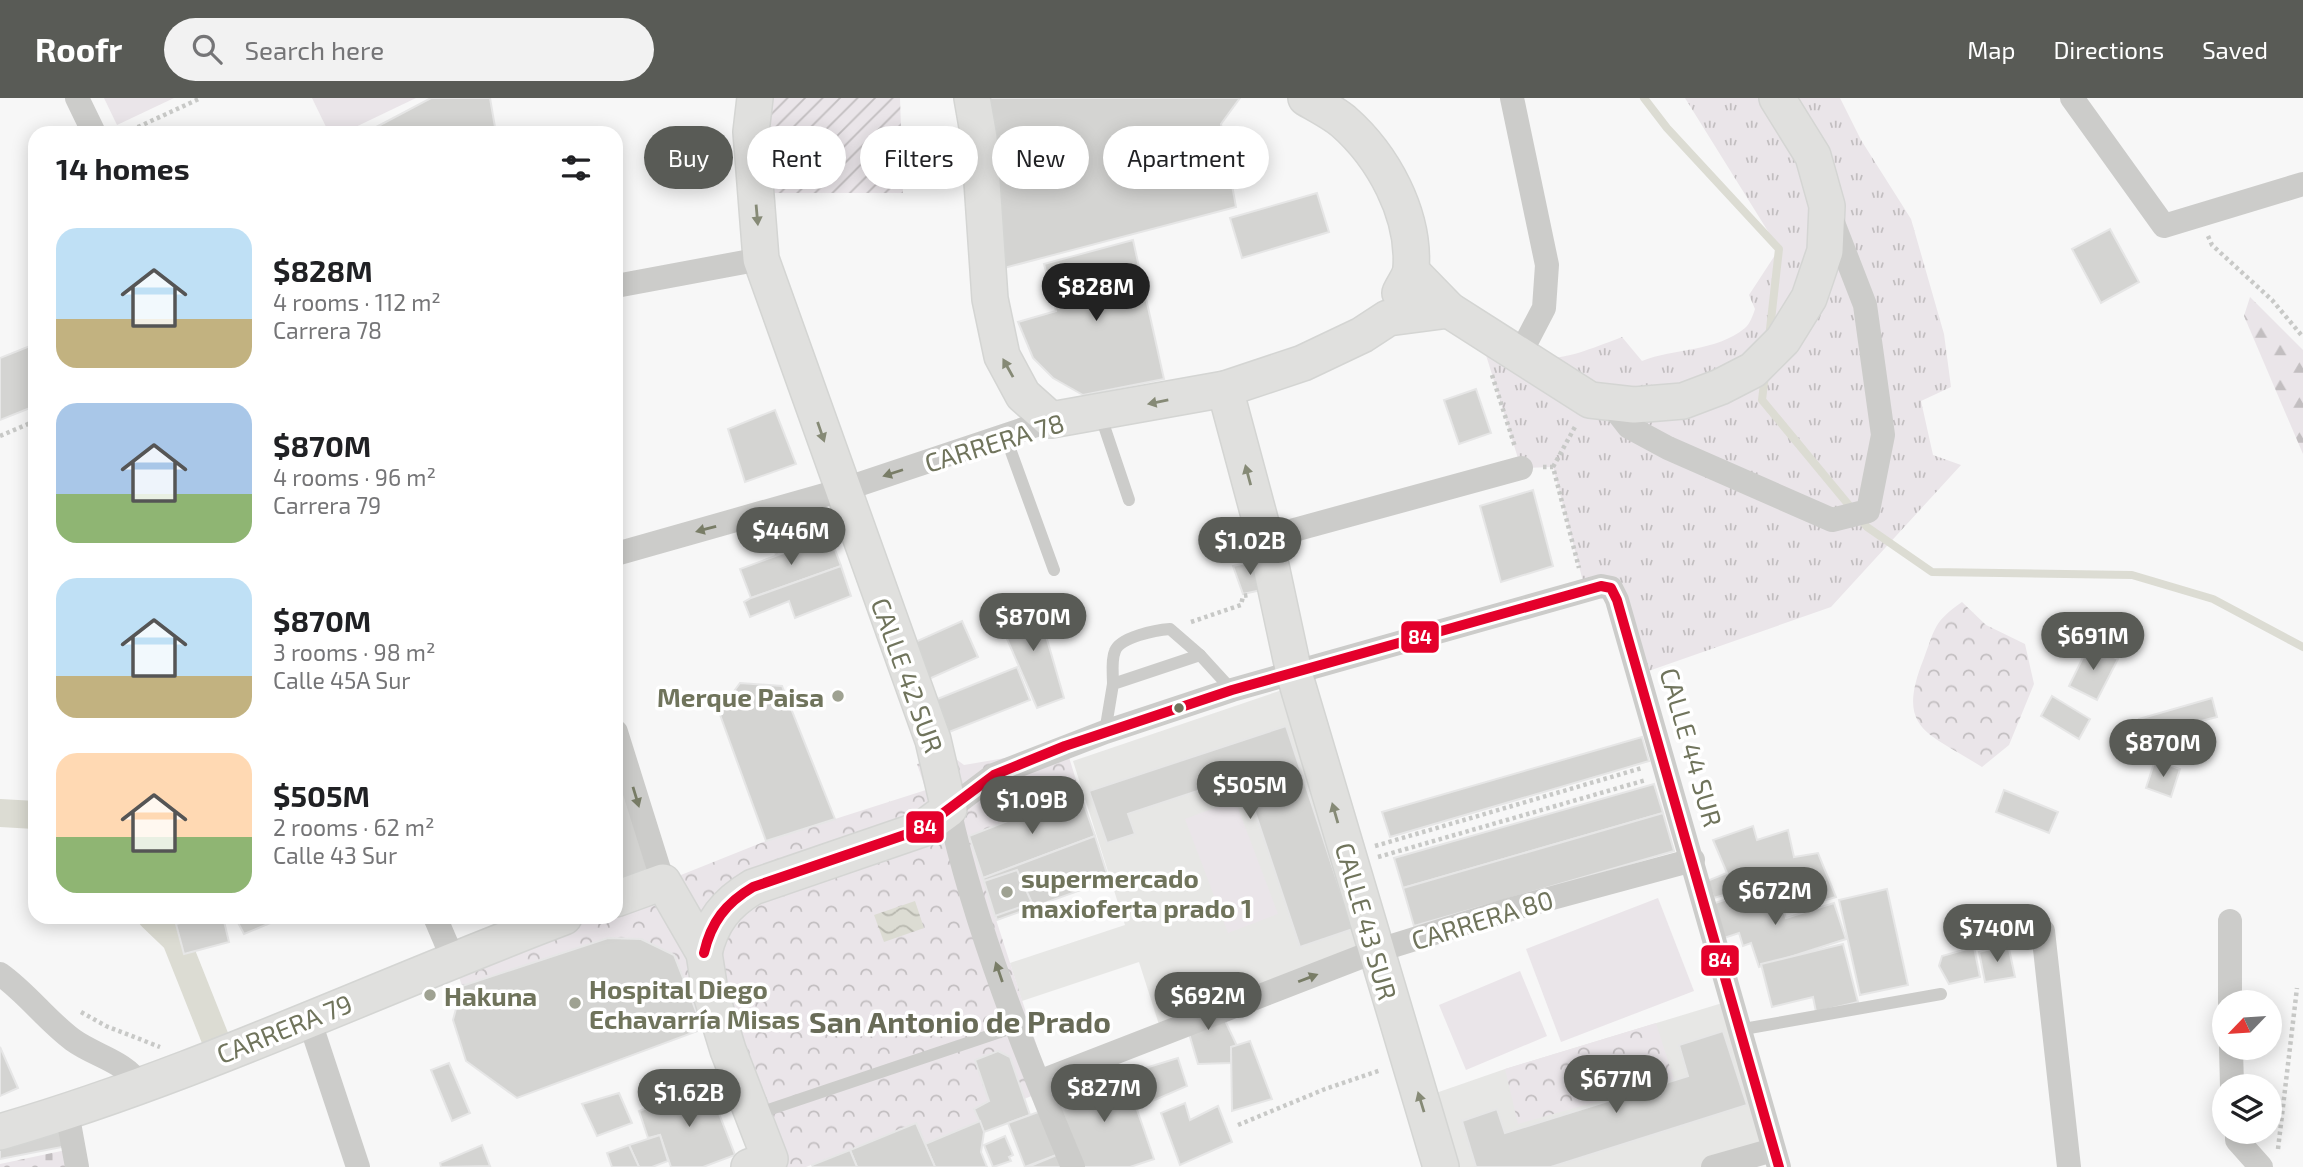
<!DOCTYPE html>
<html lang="en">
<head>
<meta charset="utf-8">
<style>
  :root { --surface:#fff; --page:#f2f2f2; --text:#202124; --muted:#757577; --accent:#595b56 }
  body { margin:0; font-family:"Exo 2",sans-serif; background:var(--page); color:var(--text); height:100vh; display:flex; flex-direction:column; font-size:26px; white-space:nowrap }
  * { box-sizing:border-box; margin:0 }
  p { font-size:23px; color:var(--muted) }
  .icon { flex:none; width:38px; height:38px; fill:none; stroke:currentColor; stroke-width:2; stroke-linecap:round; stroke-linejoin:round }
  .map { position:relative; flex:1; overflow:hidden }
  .side { position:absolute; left:28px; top:28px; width:595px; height:798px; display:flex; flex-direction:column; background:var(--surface); border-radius:21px; box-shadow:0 4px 18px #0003 }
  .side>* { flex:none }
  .hud { position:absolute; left:644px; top:28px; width:665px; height:63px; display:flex; gap:14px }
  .needle { width:46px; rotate:245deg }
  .fabs { position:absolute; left:2212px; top:892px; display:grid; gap:14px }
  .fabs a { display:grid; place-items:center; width:70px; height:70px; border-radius:50%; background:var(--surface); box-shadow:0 4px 18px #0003; font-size:35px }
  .price { position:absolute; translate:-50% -60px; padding:0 16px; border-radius:24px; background:var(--accent); color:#fff; font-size:23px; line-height:46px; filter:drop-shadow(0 2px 4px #0008) }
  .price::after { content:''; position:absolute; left:50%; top:42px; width:21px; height:16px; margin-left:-10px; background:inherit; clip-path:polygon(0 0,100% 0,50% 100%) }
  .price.selected { background:#222; color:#fff }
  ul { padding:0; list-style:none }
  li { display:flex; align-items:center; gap:21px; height:175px; padding:0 28px }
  li span { display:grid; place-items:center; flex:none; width:196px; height:140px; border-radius:21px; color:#555 }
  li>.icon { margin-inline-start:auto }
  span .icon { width:84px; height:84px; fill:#fffc; stroke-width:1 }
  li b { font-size:30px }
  h2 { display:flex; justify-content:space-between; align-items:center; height:84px; padding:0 28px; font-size:30px }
  .tag { padding:0 24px; border-radius:32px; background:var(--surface); box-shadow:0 4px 18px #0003; font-size:24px; line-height:63px }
  .tag.selected { background:var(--accent); color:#fff }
  header { display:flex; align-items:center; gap:42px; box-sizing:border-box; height:98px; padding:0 35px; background:var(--accent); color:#fff }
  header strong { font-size:33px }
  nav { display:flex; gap:38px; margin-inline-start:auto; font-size:24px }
  .search { width:490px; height:63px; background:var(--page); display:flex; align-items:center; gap:18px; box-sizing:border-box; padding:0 24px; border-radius:38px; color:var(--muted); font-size:26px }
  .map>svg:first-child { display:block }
  .built { fill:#e7e7e5 }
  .grass { fill:url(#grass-tufts) }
  .forest { fill:url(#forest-firs) }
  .cemetery { fill:url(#cemetery-stones) }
  .park { fill:url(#park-crowns) }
  .garden { fill:url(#garden-furrows) }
  .pitch { fill:#eae5e9 }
  .water { fill:url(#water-waves) }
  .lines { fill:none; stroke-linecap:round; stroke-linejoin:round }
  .stream { stroke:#dcdcd3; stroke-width:8 }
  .canal { stroke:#dcdcd3; stroke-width:28 }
  .building { fill:#d4d4d2; stroke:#e6e6e6; stroke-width:2 }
  .secondary-casing { stroke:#d4d5d3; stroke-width:38 }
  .path { stroke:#c8c9c7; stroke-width:4.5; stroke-dasharray:3.5 3.5; stroke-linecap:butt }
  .lane { stroke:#ccccca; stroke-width:12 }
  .street { stroke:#ccccca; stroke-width:24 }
  .secondary { stroke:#e0e0de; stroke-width:35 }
  .bus-1-casing { stroke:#fff; stroke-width:16 }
  .bus-1 { stroke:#e4002b; stroke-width:10 }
  .oneway { fill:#868a76 }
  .oneway2 { fill:#797d67 }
  .poi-dot { fill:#9fa292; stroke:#fff; stroke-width:2.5 }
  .bus-dot { fill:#70745c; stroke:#fff; stroke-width:2.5 }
  .labels { text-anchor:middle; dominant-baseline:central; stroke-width:7; stroke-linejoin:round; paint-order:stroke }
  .street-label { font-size:26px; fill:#70745c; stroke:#fff }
  .poi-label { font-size:26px; font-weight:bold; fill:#70745c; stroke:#fff; text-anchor:start }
  .quarter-label { font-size:30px; font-weight:bold; fill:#686b57; stroke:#fff }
  .line-badge { stroke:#fff; stroke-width:2.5 }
  .badge-label { font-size:19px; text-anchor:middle; font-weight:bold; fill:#fff }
</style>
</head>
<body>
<header>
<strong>Roofr</strong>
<div class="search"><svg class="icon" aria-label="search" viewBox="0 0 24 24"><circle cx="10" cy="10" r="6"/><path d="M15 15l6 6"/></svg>Search here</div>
<nav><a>Map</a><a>Directions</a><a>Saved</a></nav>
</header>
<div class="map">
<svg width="2303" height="1069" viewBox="0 0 2303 1069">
  <defs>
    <pattern id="grass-tufts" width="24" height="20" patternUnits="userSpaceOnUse" patternTransform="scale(1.75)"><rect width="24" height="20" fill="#eae5e9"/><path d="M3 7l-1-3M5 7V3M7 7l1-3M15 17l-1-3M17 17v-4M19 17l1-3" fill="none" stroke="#c2bec0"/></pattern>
    <pattern id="forest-firs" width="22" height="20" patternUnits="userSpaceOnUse" patternTransform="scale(1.75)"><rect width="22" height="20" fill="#eae5e9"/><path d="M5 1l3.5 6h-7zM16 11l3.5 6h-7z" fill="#c2bec0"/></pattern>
    <pattern id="cemetery-stones" width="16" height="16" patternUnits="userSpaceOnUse" patternTransform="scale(1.75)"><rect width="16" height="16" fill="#eae5e9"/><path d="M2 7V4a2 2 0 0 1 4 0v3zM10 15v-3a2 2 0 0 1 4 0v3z" fill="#c2bec0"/></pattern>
    <pattern id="park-crowns" width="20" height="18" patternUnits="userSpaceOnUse" patternTransform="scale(1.75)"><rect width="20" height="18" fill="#eae5e9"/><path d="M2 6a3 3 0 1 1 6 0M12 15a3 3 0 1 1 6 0" fill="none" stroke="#c2bec0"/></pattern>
    <pattern id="garden-furrows" width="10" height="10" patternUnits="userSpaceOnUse" patternTransform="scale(1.75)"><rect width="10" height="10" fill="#eae5e9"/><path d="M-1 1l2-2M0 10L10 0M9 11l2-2" fill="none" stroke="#c2bec0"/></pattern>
    <pattern id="water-waves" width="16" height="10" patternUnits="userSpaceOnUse" patternTransform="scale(1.75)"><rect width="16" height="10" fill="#dcdcd3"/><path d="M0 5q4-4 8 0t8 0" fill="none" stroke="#b7b7ae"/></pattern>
  </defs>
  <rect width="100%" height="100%" fill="#f7f7f7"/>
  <g class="built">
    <polygon points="1285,591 1364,849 1162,936 1139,864 1022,903 1010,865 1125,827 1073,663"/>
    <polygon points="1729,903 1773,1052 1710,1069 1457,1069 1433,996 1505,971"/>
  </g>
  <path class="grass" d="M1685 0H1840L1861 42 1911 121 1944 236 1951 289 1921 303 1933 357 1961 367 1831 509 1640 576 1617 503 1585 491 1553 369 1521 370 1481 241C1546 270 1559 263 1622 239L1642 263C1674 250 1716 254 1745 230 1750 226 1753 217 1755 211L1749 197 1779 151Z"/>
  <polygon class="forest" points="2250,199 2303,252 2303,356 2244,218"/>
  <polygon class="cemetery" points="66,1052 70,1069 0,1069 0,1066"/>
  <g class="park">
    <path d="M1962 504 1986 527 2025 546 2034 586 2009 647 1982 669C1927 634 1895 632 1924 560 1936 528 1934 524 1962 504Z"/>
    <polygon points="1064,643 1080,695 969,738 1044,970 1034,997 1002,1010 977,1027 925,1046 915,1026 806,1069 773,1069 749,1050 674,857 462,888 453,861 571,819 616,819 616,803 766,743 926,692 917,666 948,655 964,667 1023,657"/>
    <polygon points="1656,925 1674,982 1518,1026 1505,971"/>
  </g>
  <polygon class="garden" points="771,0 900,0 903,95 771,95"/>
  <g class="pitch">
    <polygon points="104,0 174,0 117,27"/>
    <polygon points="312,0 416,0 343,35 329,35"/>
    <polygon points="1235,702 1278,816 1228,835 1185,721"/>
    <polygon points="1658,800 1694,893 1561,944 1526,851"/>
    <polygon points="1520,873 1547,938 1466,972 1439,907"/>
  </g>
  <polygon class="water" points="915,803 924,830 884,844 874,817"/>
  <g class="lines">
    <g class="stream">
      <polyline points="1644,0 1667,30 1779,151 1769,240"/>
      <polyline points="1765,277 1762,302 1867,429 1932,474 2132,477 2213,501 2303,549"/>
    </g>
    <g class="canal">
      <polyline points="0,715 35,717"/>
      <polyline points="152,819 176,842 215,940"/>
    </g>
  </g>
  <g class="building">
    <polygon points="431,0 490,0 496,35 365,35"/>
    <polygon points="983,0 1240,0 1221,26 1236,109 1004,170"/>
    <polygon points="1317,95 1329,134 1242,160 1230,120"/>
    <polygon points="2110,131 2139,184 2101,205 2072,151"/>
    <polygon points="1133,142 1164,281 1083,297 1053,280 1033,260 1018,224 1056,213 1044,166"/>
    <polygon points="35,246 35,308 0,322 0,260"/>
    <polygon points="1476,291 1491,335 1459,346 1444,302"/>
    <polygon points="775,312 796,366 745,384 728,331"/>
    <polygon points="1533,392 1553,468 1501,484 1480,408"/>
    <polygon points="815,399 830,438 776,457 763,416"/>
    <polygon points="830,438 841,468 751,500 740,471"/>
    <polygon points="1259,462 1266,491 1243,496 1233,468"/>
    <polygon points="841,468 851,498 795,520 789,503 750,519 744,504 751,500"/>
    <polygon points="1035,500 1064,600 1037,610 1001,527 1017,523 1011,506"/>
    <polygon points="962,523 978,559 920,585 904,549"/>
    <polygon points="2089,547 2118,561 2097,602 2069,588"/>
    <polygon points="1017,569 1030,602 944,636 920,608"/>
    <polygon points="740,585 782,588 835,721 766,743 719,614"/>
    <polygon points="2052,598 2090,621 2079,641 2041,618"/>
    <polygon points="2212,600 2217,619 2197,624 2202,644 2166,654 2162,641 2146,645 2139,621"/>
    <polygon points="1286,628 1353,831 1300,849 1243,678 1128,716 1135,736 1107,745 1089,693"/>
    <polygon points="1642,639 1649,663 1390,739 1382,714"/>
    <polygon points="2155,662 2180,671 2171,699 2146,690"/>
    <polygon points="616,666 654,782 616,795"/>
    <polygon points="1654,686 1663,715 1403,790 1394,760"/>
    <polygon points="2004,692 2058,714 2049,735 1996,714"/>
    <polygon points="1080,695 1095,738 983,780 969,738"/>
    <polygon points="1663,715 1674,753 1414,828 1403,790"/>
    <polygon points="1753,728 1757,742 1788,732 1794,759 1818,755 1836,799 1790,812 1769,798 1762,785 1714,800 1707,783 1727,775 1713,742"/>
    <polygon points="1095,738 1109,782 997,822 983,780"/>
    <polygon points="1017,772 1032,805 995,818 984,783"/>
    <polygon points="1761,790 1768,811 1783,810 1786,820 1834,805 1846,841 1759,869 1751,845 1743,848 1739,835 1718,842 1706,808"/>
    <polygon points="1887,791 1908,887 1860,897 1839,802"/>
    <polygon points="203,819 223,819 229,844 184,856 176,826"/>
    <polygon points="235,819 272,819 275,823 244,836"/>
    <polygon points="608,840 641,841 674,857 703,931 517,1000 466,963 453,922 462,888"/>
    <polygon points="1843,846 1858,904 1816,914 1813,899 1772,909 1761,866"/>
    <polygon points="2008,846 2015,879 1985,884 1979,854"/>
    <polygon points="1974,849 1980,879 1949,886 1939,868 1942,858"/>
    <polygon points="1214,899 1237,948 1231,949 1231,965 1198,966 1180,905"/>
    <polygon points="1723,933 1747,1007 1551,1069 1476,1069 1462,1023 1497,1011 1505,1035 1688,978 1679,947"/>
    <polygon points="1250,943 1272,1001 1232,1013 1231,949"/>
    <polygon points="0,949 18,990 0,998"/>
    <polygon points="998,953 1010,959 1030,1017 984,1034 974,1011 989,1003 975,962"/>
    <polygon points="1178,960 1187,988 1141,1008 1129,975"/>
    <polygon points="449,965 470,1015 452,1023 431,972"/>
    <polygon points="1124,974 1154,1061 1130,1069 1078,1069 1053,996"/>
    <polygon points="708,987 735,1057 703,1069 671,1069 660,1037 648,1040 639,1013"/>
    <polygon points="619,995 632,1025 597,1038 582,1006"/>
    <polygon points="1185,1005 1190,1022 1218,1008 1232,1044 1180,1067 1161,1015"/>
    <polygon points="1041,1013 1059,1056 1025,1069 1008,1025"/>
    <polygon points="980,1023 984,1034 981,1054 987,1069 935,1069 925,1046"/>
    <polygon points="916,1025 935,1069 857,1069 850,1052"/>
    <polygon points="64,1031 67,1048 0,1061 0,1042"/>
    <polygon points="660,1037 668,1063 652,1069 639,1069 629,1047"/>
    <polygon points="1005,1038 1013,1057 1009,1059 1011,1063 993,1069 984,1047"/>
    <polygon points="482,1047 490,1068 441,1069 440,1065"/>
    <polygon points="629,1047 639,1069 612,1069 607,1055"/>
    <polygon points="850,1052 857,1069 813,1069 812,1067"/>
    <polygon points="1059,1056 1064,1069 1028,1069"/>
  </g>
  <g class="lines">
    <defs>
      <g id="secondary">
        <polyline points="972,0 979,40 990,201 1002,258 1023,297 1051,322 1225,291 1303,265 1362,237 1388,220 1449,212"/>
        <path d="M1306 0C1318 7 1332 14 1343 23 1383 58 1415 116 1411 171 1410 179 1403 188 1400 195"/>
        <polyline points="1411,173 1449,212 1590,302 1634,307 1683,303 1720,289 1753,272 1783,242 1809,200 1825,153 1827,108 1813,58 1777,0"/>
        <polyline points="1225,291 1265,440 1294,575 1441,1069"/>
        <polyline points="616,801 663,784 704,855 710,893 728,952 770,1061 749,1069"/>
        <path d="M704 855C711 824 726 805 753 789L922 731 949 711 933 642 761 161 751 34 755 0"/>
        <path d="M0 1034C193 978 376 890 564 819"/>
      </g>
    </defs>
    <use href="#secondary" class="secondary-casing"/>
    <g class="path">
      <polyline points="125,35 201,0"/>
      <polyline points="2208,138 2212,147 2272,202 2303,239"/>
      <polyline points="1492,277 1515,349"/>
      <polyline points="0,338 35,323"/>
      <polyline points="1543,369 1553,369 1579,470"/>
      <polyline points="1553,369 1576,327"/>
      <polyline points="1191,524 1241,507 1243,498 1249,497"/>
      <polyline points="1375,748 1642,670"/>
      <polyline points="1378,759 1646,682"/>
      <polyline points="81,914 106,928 160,949"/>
      <polyline points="1238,1027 1325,991 1381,972"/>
      <polyline points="2278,1051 2297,890"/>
    </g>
    <g class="lane">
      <polyline points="1100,316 1129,402"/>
      <polyline points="1005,337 1054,472"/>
      <path d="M1113 586C1113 576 1111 562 1115 553 1120 539 1156 532 1170 531L1200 557"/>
      <polyline points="1105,634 1113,586 1200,557 1232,592"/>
      <polyline points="1738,932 1941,896"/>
      <polyline points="756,1016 1018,928"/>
    </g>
    <g class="street">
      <polyline points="77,0 94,35"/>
      <polyline points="1512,0 1547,167 1544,210 1519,258"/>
      <polyline points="2072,0 2164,128 2303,86"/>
      <polyline points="616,188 761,161"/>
      <polyline points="1611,306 1629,329 1668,350 1832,422 1868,413 1883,337 1865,207 1830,117"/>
      <polyline points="1265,440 1521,370"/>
      <polyline points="616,456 842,392 1051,322"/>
      <polyline points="616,634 663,784"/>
      <polyline points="435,819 453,861"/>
      <polyline points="2230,823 2230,905"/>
      <polyline points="2043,833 2069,1069"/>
      <path d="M0 876C27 895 47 923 73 942 95 958 125 963 140 987"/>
      <polyline points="309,921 358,1069"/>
      <polyline points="2231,950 2232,989"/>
      <polyline points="1039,984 1376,853 1508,812 1693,762"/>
      <polyline points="67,1014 77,1069"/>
      <polyline points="2237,1034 2237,1042 2261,1069"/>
      <path d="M1073 1069C1026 957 975 830 949 711L994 677 1105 634 1232 592 1601 488 1611 490 1617 502 1779 1069"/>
      <polyline points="1713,1069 1773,1052"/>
    </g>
    <use href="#secondary" class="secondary"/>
    <defs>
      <path id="bus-1" d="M704 855C711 824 726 805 753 789L922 731 994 677 1065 648 1232 592 1601 488 1611 490 1617 502 1779 1069"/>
    </defs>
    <use href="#bus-1" class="bus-1-casing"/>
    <use href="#bus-1" class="bus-1"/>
  </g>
  <defs><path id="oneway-solid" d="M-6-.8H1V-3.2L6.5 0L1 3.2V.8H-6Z" transform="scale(1.75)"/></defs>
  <g class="oneway">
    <use href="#oneway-solid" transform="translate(757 117) rotate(85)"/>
    <use href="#oneway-solid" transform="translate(1008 270) rotate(-119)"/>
    <use href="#oneway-solid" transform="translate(1158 304) rotate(169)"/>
    <use href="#oneway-solid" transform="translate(821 334) rotate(71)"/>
    <use href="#oneway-solid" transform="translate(1248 377) rotate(-105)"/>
    <use href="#oneway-solid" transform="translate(1335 715) rotate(-106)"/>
    <use href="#oneway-solid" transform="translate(1421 1004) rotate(-107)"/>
  </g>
  <g class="oneway2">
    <use href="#oneway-solid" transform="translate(893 375) rotate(162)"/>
    <use href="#oneway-solid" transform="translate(706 431) rotate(165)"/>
    <use href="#oneway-solid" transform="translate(636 699) rotate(73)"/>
    <use href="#oneway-solid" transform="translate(999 874) rotate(-109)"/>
    <use href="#oneway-solid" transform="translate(1308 880) rotate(-21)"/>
  </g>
  <g class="poi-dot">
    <circle cx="838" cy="598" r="7"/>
    <circle cx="1007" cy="794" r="7"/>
    <circle cx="430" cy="897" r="7"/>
    <circle cx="575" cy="905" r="7"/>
  </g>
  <circle class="bus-dot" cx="1179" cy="610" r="6"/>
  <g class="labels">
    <g class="street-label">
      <text transform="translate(994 344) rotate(-17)">CARRERA 78</text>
      <text transform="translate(908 577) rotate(70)">CALLE 42 SUR</text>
      <text transform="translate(1692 649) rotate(74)">CALLE 44 SUR</text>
      <text transform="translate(1482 821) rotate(-17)">CARRERA 80</text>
      <text transform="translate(1367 823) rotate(74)">CALLE 43 SUR</text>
      <text transform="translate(284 930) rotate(-22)">CARRERA 79</text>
    </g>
    <g class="poi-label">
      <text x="824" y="598" text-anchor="end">Merque Paisa</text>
      <text x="1021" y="779">supermercado<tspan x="1021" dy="30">maxioferta prado 1</tspan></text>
      <text x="589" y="890">Hospital Diego<tspan x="589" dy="30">Echavarría Misas</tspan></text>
      <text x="444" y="897">Hakuna</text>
    </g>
    <g class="quarter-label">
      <text x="960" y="923">San Antonio de Prado</text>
    </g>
  </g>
  <g class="line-badge">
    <rect x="1400" y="522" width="40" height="34" rx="7" fill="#e4002b"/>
    <rect x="905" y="712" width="40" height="34" rx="7" fill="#e4002b"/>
    <rect x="1700" y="846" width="40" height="33" rx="7" fill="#e4002b"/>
  </g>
  <g class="badge-label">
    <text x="1420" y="546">84</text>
    <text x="925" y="736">84</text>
    <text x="1720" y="869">84</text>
  </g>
</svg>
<div class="fabs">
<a><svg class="needle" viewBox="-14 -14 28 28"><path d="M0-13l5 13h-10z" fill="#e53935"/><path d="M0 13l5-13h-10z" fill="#757577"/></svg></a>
<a><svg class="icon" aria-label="layers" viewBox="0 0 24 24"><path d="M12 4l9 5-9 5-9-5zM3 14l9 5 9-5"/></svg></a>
</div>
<b class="price selected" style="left:1096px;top:225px">$828M</b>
<b class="price" style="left:791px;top:469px">$446M</b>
<b class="price" style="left:1250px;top:479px">$1.02B</b>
<b class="price" style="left:1033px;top:555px">$870M</b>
<b class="price" style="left:2093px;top:574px">$691M</b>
<b class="price" style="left:2163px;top:681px">$870M</b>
<b class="price" style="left:1250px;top:723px">$505M</b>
<b class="price" style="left:1032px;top:738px">$1.09B</b>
<b class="price" style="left:1775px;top:829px">$672M</b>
<b class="price" style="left:1997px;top:866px">$740M</b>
<b class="price" style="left:1208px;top:934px">$692M</b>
<b class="price" style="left:1616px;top:1017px">$677M</b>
<b class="price" style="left:1104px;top:1026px">$827M</b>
<b class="price" style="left:689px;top:1031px">$1.62B</b>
<div class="hud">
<a class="tag selected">Buy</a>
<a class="tag">Rent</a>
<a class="tag">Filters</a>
<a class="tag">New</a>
<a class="tag">Apartment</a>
</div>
<section class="side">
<h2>14 homes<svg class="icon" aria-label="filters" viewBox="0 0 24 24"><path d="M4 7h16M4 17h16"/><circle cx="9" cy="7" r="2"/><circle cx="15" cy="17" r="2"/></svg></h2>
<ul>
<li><span style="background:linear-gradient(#bfe0f5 65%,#c2b280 0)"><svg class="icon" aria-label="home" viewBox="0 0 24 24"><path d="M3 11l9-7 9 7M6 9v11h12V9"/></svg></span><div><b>$828M</b><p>4 rooms · 112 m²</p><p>Carrera 78</p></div></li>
<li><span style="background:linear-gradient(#a9c7e8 65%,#8fb573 0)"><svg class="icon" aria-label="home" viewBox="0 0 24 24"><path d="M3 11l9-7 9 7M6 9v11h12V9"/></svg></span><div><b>$870M</b><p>4 rooms · 96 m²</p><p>Carrera 79</p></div></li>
<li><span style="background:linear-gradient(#bfe0f5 70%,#c2b280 0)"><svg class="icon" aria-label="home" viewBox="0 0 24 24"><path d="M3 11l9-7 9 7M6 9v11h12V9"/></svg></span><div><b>$870M</b><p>3 rooms · 98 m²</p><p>Calle 45A Sur</p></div></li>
<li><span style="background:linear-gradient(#ffd9b3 60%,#8fb573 0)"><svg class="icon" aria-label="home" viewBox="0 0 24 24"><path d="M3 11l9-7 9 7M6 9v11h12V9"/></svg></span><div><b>$505M</b><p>2 rooms · 62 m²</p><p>Calle 43 Sur</p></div></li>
</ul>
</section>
</div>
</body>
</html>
